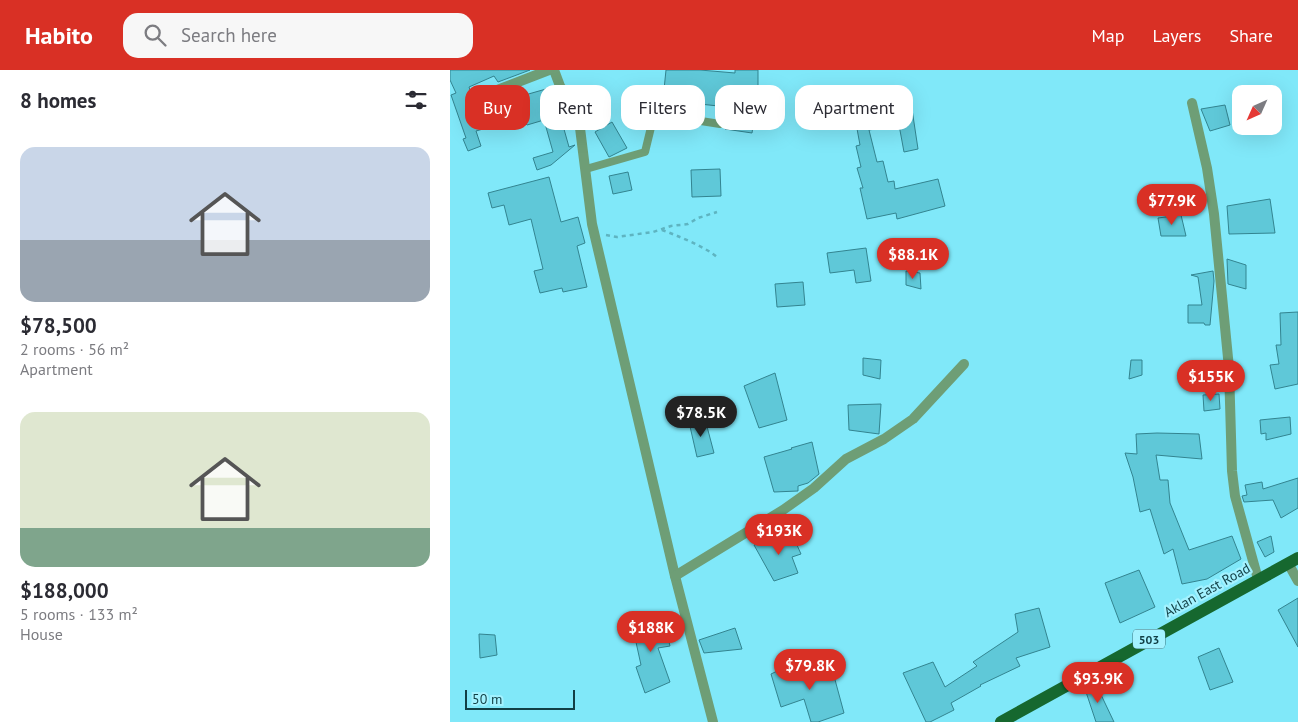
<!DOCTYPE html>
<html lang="en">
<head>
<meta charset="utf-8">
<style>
  :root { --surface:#fff; --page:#f7f7f7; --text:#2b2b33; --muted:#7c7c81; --accent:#d93025 }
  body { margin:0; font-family:"PT Sans",sans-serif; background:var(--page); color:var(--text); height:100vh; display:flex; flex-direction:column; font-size:19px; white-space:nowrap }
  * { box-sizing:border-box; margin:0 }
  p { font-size:16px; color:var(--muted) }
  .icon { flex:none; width:28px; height:28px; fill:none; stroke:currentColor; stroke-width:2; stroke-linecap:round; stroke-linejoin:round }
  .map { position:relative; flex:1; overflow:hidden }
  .sheet { display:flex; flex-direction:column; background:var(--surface); width:450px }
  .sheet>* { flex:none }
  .hud { position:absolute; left:15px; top:15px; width:475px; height:45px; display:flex; gap:10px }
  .needle { width:32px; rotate:225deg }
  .buttons { position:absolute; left:782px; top:15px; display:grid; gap:10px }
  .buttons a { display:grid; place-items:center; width:50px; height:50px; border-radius:10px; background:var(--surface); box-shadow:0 5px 20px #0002; font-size:25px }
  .scale { position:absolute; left:15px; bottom:12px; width:110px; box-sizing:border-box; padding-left:5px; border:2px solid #113f45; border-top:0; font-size:14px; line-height:18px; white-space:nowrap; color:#113f45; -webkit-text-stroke:4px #a3f2ff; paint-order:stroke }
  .price { position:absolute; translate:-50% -42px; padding:0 11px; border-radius:18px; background:var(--accent); color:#fff; font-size:16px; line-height:32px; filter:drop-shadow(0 1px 2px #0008) }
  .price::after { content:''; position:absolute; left:50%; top:30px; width:15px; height:11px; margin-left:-8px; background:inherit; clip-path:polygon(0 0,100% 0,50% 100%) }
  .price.active { background:#222; color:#fff }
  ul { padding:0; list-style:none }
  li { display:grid; align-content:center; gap:10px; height:265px; padding:0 20px }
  li span { display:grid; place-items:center; height:155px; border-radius:15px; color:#555 }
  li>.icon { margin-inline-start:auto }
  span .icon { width:90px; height:90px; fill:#fffc; stroke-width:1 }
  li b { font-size:21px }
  h2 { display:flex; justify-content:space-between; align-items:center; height:60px; padding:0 20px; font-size:21px }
  .chip { padding:0 18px; border-radius:15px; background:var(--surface); box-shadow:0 5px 20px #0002; font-size:18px; line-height:45px }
  .chip.active { background:var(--accent); color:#fff }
  header { display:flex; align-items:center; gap:30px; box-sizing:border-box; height:70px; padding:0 25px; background:var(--accent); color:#fff }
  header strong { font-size:24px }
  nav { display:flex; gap:28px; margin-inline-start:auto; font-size:18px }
  .search { width:350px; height:45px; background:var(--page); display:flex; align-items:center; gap:12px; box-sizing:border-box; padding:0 18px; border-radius:15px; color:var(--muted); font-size:19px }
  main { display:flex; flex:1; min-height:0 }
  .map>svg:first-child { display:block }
  .building { fill:#5fc8d8; stroke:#338490 }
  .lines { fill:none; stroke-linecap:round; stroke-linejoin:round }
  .path { stroke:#5eb4c1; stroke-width:2.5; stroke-dasharray:4 4; stroke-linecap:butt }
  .lane { stroke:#6e9e76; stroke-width:8 }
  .street { stroke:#6e9e76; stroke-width:10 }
  .primary { stroke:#16682f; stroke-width:12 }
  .labels { text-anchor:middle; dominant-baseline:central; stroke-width:4.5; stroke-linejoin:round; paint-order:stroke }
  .shield { fill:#a3f2ff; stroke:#3d757d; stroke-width:1 }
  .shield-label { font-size:12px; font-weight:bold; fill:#113f45 }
  .street-label { font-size:14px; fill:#113f45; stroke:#a3f2ff }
</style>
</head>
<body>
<header>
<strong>Habito</strong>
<div class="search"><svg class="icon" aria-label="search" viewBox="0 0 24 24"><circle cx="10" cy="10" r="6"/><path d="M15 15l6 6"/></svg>Search here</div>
<nav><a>Map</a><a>Layers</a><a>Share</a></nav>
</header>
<main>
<section class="sheet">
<h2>8 homes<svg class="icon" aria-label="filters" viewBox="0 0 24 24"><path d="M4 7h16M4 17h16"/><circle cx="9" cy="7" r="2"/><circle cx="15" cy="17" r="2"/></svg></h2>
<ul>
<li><span style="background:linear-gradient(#c9d6e8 60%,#9aa5b1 0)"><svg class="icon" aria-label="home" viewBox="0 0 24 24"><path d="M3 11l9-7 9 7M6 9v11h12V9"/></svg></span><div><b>$78,500</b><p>2 rooms · 56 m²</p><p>Apartment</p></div></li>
<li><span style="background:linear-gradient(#dfe7d0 75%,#7fa58c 0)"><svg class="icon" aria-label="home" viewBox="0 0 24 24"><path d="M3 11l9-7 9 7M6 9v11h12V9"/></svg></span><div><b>$188,000</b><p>5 rooms · 133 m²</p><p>House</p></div></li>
</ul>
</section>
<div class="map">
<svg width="848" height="652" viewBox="0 0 848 652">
  <rect width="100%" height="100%" fill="#80e8f9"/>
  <g class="building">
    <polygon points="0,0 80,0 48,12 44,6 19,17 33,59 26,61 31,76 18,81 13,69 16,68 1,25 6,23 0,10"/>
    <polygon points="216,0 250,0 285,3 285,0 308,0 308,23 302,63 275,59 278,37 240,33 240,39 232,42 212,39"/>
    <polygon points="103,17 113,45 110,45 119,77 125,75 101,95 87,100 83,88 103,82 94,50 77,55 65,41 61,29"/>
    <polygon points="460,26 468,79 454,82 449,55 419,60 427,92 433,91 438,112 444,111 445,119 488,109 495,136 447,149 446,143 417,149 410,118 413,118 407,98 411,97 406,76 410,75 403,37"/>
    <polygon points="775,35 780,55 760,61 751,39"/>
    <polygon points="162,52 177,78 159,87 145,62"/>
    <polygon points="270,99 271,126 242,127 241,100"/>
    <polygon points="178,102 182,120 163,124 159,106"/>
    <polygon points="99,107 111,152 128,147 135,173 127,176 137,217 113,222 112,218 90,223 84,201 93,199 81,149 59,155 54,135 42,138 38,123"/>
    <polygon points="820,129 825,163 779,164 777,136"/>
    <polygon points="731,145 736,166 711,166 708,148"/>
    <polygon points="416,178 421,211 406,213 404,200 380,203 377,183"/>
    <polygon points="777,189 796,195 796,219 778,214"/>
    <polygon points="456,201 470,203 471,219 456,215"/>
    <polygon points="763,201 764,211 760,255 755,255 754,253 738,253 738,235 752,235 748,207 741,205"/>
    <polygon points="353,212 355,235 327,237 325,214"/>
    <polygon points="848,242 848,314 825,319 820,295 829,294 826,275 831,275 830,243"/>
    <polygon points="413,288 431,290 430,309 413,305"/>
    <polygon points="681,290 692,290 692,305 679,309"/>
    <polygon points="325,303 337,350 309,358 294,316"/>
    <polygon points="769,324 770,339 754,341 753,325"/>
    <polygon points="431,334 429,364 399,360 398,335"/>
    <polygon points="840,347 841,364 816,370 816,363 811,364 810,350"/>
    <polygon points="255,349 264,383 247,387 239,352"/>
    <polygon points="707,363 749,364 752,389 706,385 710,410 718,410 720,433 739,480 782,466 791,489 757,509 732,514 723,479 714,484 700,439 690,442 683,407 675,383 687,384 686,364"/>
    <polygon points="362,372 369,404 358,413 348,416 348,421 324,422 314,387 342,379 341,378"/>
    <polygon points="848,408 848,438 831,448 823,430 794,432 792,426 797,425 795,415 812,412 813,419"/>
    <polygon points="342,464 351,484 342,487 348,503 324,511 304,475"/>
    <polygon points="821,466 824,482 815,487 807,472"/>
    <polygon points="689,500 705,537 670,553 655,513"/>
    <polygon points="848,528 848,577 828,540"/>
    <polygon points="589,538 600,577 566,588 570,596 530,615 531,616 501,633 504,640 480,652 476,652 453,603 483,592 495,617 527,596 523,592 568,562 565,544"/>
    <polygon points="213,549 220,576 208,578 220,612 195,623 186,597 191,595 182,554"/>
    <polygon points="285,558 292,579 254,583 249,570"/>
    <polygon points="29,564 45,565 47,585 30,588"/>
    <polygon points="769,578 783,612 760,620 748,587"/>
    <polygon points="340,595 340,599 381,595 394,643 368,652 361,652 354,629 331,637 321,604"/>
    <polygon points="644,610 664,652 646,652 634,616"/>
  </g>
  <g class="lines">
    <g class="path">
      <path d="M212 160C226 165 258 178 268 188"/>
      <polyline points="156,165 167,167 203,162 221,156 238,154 248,148 267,142"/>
    </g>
    <polyline class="lane" points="136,99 195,82 203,49 206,44 270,54"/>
    <g class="street">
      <polyline points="104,0 110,16 128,42 142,154 225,506 263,652"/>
      <polyline points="29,27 99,0"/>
      <polyline points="742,33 757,98 764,144 779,298 782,401 785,426 808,509"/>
      <polyline points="838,493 848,511"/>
      <polyline points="225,506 333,440 364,418 396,389 434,369 463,349 514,294"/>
    </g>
    <polyline class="primary" points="551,652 848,488"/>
  </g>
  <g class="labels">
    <rect class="shield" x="683" y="559.5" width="32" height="19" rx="4"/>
    <g class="shield-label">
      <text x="699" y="569">503</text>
    </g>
    <g class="street-label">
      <text transform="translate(757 520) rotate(-29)">Aklan East Road</text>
    </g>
  </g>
</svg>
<div class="buttons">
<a><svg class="needle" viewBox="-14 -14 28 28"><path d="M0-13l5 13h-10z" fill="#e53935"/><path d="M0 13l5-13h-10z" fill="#7c7c81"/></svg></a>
</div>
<div class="scale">50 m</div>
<b class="price" style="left:722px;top:156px">$77.9K</b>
<b class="price" style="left:463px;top:210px">$88.1K</b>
<b class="price" style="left:761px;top:332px">$155K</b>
<b class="price active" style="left:251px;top:368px">$78.5K</b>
<b class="price" style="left:329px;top:486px">$193K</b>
<b class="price" style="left:201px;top:583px">$188K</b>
<b class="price" style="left:360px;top:621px">$79.8K</b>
<b class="price" style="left:648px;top:634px">$93.9K</b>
<div class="hud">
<a class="chip active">Buy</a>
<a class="chip">Rent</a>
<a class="chip">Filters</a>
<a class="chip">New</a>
<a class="chip">Apartment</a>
</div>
</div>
</main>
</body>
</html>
